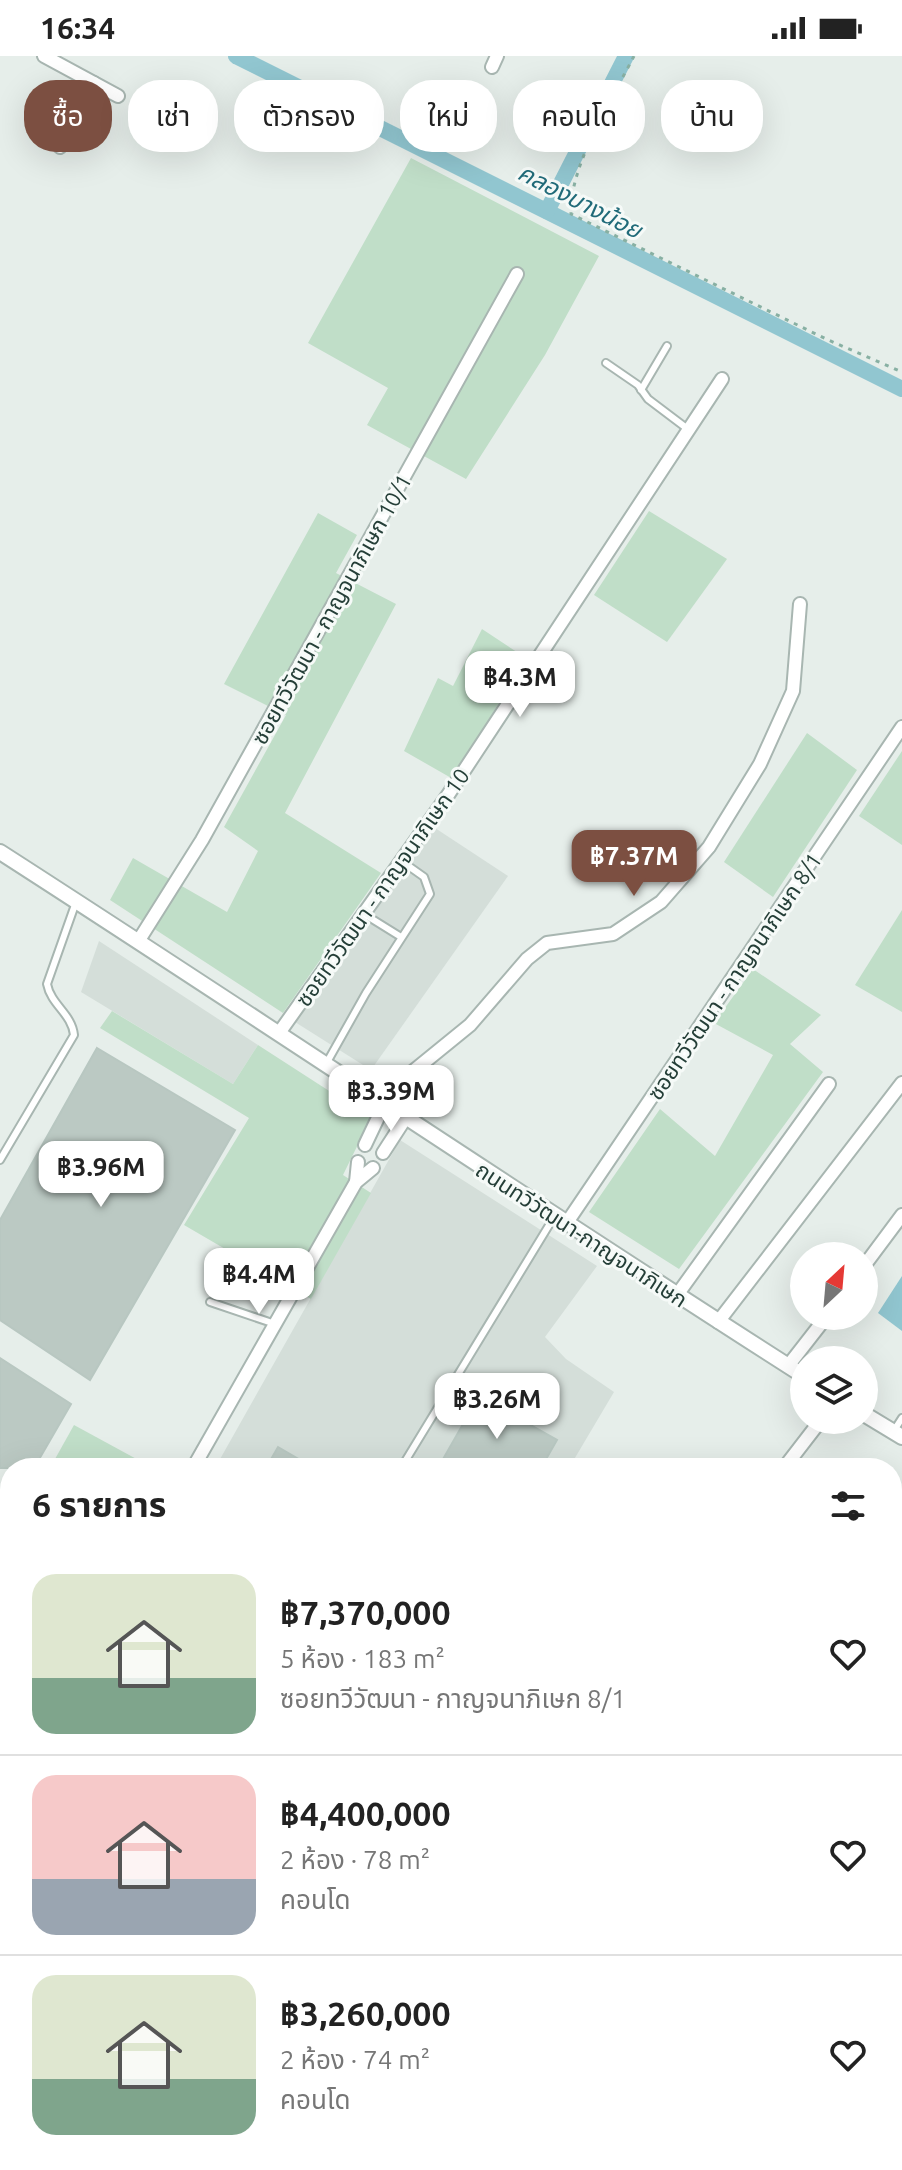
<!DOCTYPE html>
<html lang="th">
<head>
<meta charset="utf-8">
<style>
  :root { --surface:#fff; --page:#f2f2f2; --text:#222; --muted:#767676; --line:#e0e0e0; --accent:#7c4f41 }
  body { margin:0; font-family:Ubuntu,"Noto Sans Thai",sans-serif; background:var(--page); color:var(--text); height:100vh; display:flex; flex-direction:column; font-size:30px; white-space:nowrap }
  * { box-sizing:border-box; margin:0 }
  p { font-size:26px; color:var(--muted) }
  .icon { flex:none; width:44px; height:44px; fill:none; stroke:currentColor; stroke-width:2; stroke-linecap:round; stroke-linejoin:round }
  .map { position:relative; flex:1; overflow:hidden }
  .panel { position:absolute; left:0px; top:1402px; width:902px; height:712px; display:flex; flex-direction:column; background:var(--surface); border-radius:32px 32px 0 0; box-shadow:0 8px 32px #0002 }
  .panel>* { flex:none }
  .guide { position:absolute; left:24px; top:24px; width:854px; height:72px; display:flex; gap:16px }
  .needle { width:52px; rotate:26deg }
  .fabs { position:absolute; left:790px; top:1186px; display:grid; gap:16px }
  .fabs a { display:grid; place-items:center; width:88px; height:88px; border-radius:50%; background:var(--surface); box-shadow:0 8px 32px #0002; font-size:40px }
  .price { position:absolute; translate:-50% -68px; padding:0 18px; border-radius:16px; background:#fff; color:#222; font-size:26px; line-height:52px; filter:drop-shadow(0 2px 4px #0008) }
  .price::after { content:''; position:absolute; left:50%; top:48px; width:24px; height:18px; margin-left:-12px; background:inherit; clip-path:polygon(0 0,100% 0,50% 100%) }
  .price.selected { background:var(--accent); color:#fff }
  ul { padding:0; list-style:none }
  li { display:flex; align-items:center; gap:24px; height:200px; padding:0 32px }
  li+li { border-top:2px solid var(--line) }
  li span { display:grid; place-items:center; flex:none; width:224px; height:160px; border-radius:24px; color:#555 }
  li>.icon { margin-inline-start:auto }
  span .icon { width:96px; height:96px; fill:#fffc; stroke-width:1 }
  li b { font-size:34px }
  h2 { display:flex; justify-content:space-between; align-items:center; height:96px; padding:0 32px; font-size:34px }
  .pill { padding:0 28px; border-radius:32px; background:var(--surface); box-shadow:0 8px 32px #0002; font-size:28px; line-height:72px }
  .pill.selected { background:var(--accent); color:#fff }
  .status { display:flex; justify-content:space-between; align-items:center; height:56px; padding:0 40px; background:var(--surface); direction:ltr }
  .status svg { height:22px; fill:currentColor }
  .map>svg:first-child { display:block }
  .built { fill:#d4ded9 }
  .green { fill:#c0dec8 }
  .water { fill:#91c6d0 }
  .lines { fill:none; stroke-linecap:round; stroke-linejoin:round }
  .canal { stroke:#91c6d0; stroke-width:16 }
  .building { fill:#bbc9c3; stroke:#b8c7c1; stroke-width:2 }
  .service-casing { stroke:#a8b6b1; stroke-width:10 }
  .minor-casing { stroke:#a8b6b1; stroke-width:16 }
  .tertiary-casing { stroke:#a8b6b1; stroke-width:18 }
  .primary-casing { stroke:#c2c9c7; stroke-width:22 }
  .path { stroke:#88b0a3; stroke-width:3; stroke-dasharray:4 6; stroke-linecap:butt }
  .service { stroke:#fff; stroke-width:6 }
  .minor { stroke:#fff; stroke-width:12 }
  .tertiary { stroke:#fff; stroke-width:14 }
  .primary { stroke:#6da193; stroke-width:18 }
  .labels { text-anchor:middle; dominant-baseline:central; stroke-width:6; stroke-linejoin:round; paint-order:stroke }
  .street-label { font-size:22px; fill:#253f38; stroke:#f6faf8 }
  .water-label { font-size:24px; font-style:italic; fill:#216b79; stroke:#f6faf8 }
</style>
</head>
<body>
<div class="status"><b>16:34</b><svg viewBox="0 0 49 12"><path d="M0 12V9h3v3zM5 12V6h3v6zM10 12V3h3v9zM15 12V0h3v12zM26 1h20v11H26zM47 4h2v5h-2z"/></svg></div>
<div class="map">
<svg width="902" height="2114" viewBox="0 0 902 2114">
  <rect width="100%" height="100%" fill="#e6eeea"/>
  <g class="built">
    <polygon points="435,772 508,820 371,1014 295,966"/>
    <polygon points="99,885 258,989 233,1028 81,936"/>
    <polygon points="400,1084 597,1210 545,1281 566,1303 614,1336 569,1412 215,1412"/>
  </g>
  <g class="green">
    <polygon points="411,102 599,200 545,299 466,423 367,369 388,332 308,287"/>
    <polygon points="649,455 727,503 667,586 594,539"/>
    <polygon points="318,457 357,479 336,517 396,548 285,757 381,817 283,957 110,844 133,802 227,856 258,795 224,771 286,659 224,628"/>
    <polygon points="482,573 526,602 453,723 404,695 438,622 453,630"/>
    <polygon points="807,677 857,714 773,841 724,806"/>
    <polygon points="902,695 902,789 859,760"/>
    <polygon points="902,854 902,956 855,929"/>
    <polygon points="753,913 821,959 790,988 823,1016 679,1213 589,1156 660,1053 715,1100 773,999 714,967"/>
    <polygon points="112,955 233,1028 258,989 371,1062 343,1119 371,1137 311,1243 184,1169 249,1062 100,972"/>
    <polygon points="74,1369 153,1412 50,1412"/>
    <polygon points="10,1484 10,1882 0,1876 0,1502"/>
    <polygon points="892,1530 902,1537 902,1573 892,1598"/>
    <polygon points="406,2104 555,2104 551,2114 424,2114"/>
  </g>
  <polygon class="water" points="902,1220 902,1275 878,1257"/>
  <g class="lines">
    <g class="canal">
      <polyline points="236,0 902,333"/>
      <polyline points="547,155 626,0"/>
      <polyline points="0,1953 10,1959"/>
      <polyline points="265,2104 282,2114"/>
    </g>
  </g>
  <g class="building">
    <polygon points="97,992 235,1074 90,1324 0,1264 0,1164"/>
    <polygon points="0,1302 71,1348 34,1412 0,1412"/>
    <polygon points="479,1340 557,1384 541,1412 438,1412"/>
    <polygon points="278,1391 314,1412 266,1412"/>
  </g>
  <g class="lines">
    <defs>
      <g id="service">
        <polyline points="606,307 638,329 648,343 689,374"/>
        <polyline points="641,334 667,290"/>
        <polyline points="364,858 401,881"/>
        <polyline points="326,1008 366,937 430,838 424,821 400,804"/>
        <path d="M0 1104 74 979C72 958 51 949 47 928L76 846"/>
        <polyline points="210,1246 275,1268"/>
        <polyline points="893,1376 902,1362"/>
        <polyline points="401,1412 554,1161"/>
        <polyline points="892,1457 902,1454"/>
      </g>
      <g id="minor">
        <polyline points="44,0 118,40"/>
        <polyline points="492,11 497,0"/>
        <polyline points="60,91 94,27"/>
        <polyline points="139,884 202,784 517,218"/>
        <polyline points="279,977 448,739 722,323"/>
        <polyline points="390,1053 411,1017 470,969 527,903 547,887 613,878 661,846 709,791 760,708 793,635 800,548"/>
        <polyline points="365,1089 384,1049"/>
        <polyline points="383,1097 405,1063"/>
        <polyline points="356,1126 358,1106"/>
        <polyline points="566,1168 902,671"/>
        <polyline points="864,1210 902,1159"/>
        <polyline points="677,1239 829,1028"/>
        <polyline points="718,1266 902,1027"/>
        <polyline points="788,1310 827,1260"/>
        <polyline points="193,1412 356,1126 373,1112"/>
        <polyline points="784,1412 821,1364"/>
        <polyline points="892,1625 902,1599"/>
        <polyline points="0,1694 10,1678"/>
        <polyline points="465,2114 469,2104"/>
        <polyline points="713,2114 716,2104"/>
      </g>
      <g id="tertiary">
        <path d="M0 796C269 969 534 1148 804 1320"/>
        <polyline points="864,1358 902,1381"/>
      </g>
      <g id="primary">
        <polyline points="0,1915 10,1921"/>
        <polyline points="0,1998 10,2003"/>
        <polyline points="186,2104 203,2114"/>
        <polyline points="330,2104 347,2114"/>
      </g>
    </defs>
    <use href="#service" class="service-casing"/>
    <use href="#minor" class="minor-casing"/>
    <use href="#tertiary" class="tertiary-casing"/>
    <use href="#primary" class="primary-casing"/>
    <g class="path">
      <path d="M634 0C612 43 569 110 571 158L826 283 902 316"/>
      <polyline points="0,1884 10,1890"/>
      <polyline points="0,2031 10,2037"/>
      <polyline points="126,2104 143,2114"/>
      <polyline points="386,2104 404,2114"/>
    </g>
    <use href="#service" class="service"/>
    <use href="#minor" class="minor"/>
    <use href="#tertiary" class="tertiary"/>
    <use href="#primary" class="primary"/>
  </g>
  <g class="labels">
    <g class="street-label">
      <text transform="translate(331 553) rotate(-61)">ซอยทวีวัฒนา - กาญจนาภิเษก 10/1</text>
      <text transform="translate(382 831) rotate(-55)">ซอยทวีวัฒนา - กาญจนาภิเษก 10</text>
      <text transform="translate(734 920) rotate(-56)">ซอยทวีวัฒนา - กาญจนาภิเษก 8/1</text>
      <text transform="translate(582 1178) rotate(33)">ถนนทวีวัฒนา-กาญจนาภิเษก</text>
    </g>
    <g class="water-label">
      <text transform="translate(580 145) rotate(27)">คลองบางน้อย</text>
    </g>
  </g>
</svg>
<div class="fabs">
<a><svg class="needle" viewBox="-14 -14 28 28"><path d="M0-13l5 13h-10z" fill="#e53935"/><path d="M0 13l5-13h-10z" fill="#767676"/></svg></a>
<a><svg class="icon" aria-label="layers" viewBox="0 0 24 24"><path d="M12 4l9 5-9 5-9-5zM3 14l9 5 9-5"/></svg></a>
</div>
<b class="price" style="left:520px;top:663px">฿4.3M</b>
<b class="price selected" style="left:634px;top:842px">฿7.37M</b>
<b class="price" style="left:391px;top:1077px">฿3.39M</b>
<b class="price" style="left:101px;top:1153px">฿3.96M</b>
<b class="price" style="left:259px;top:1260px">฿4.4M</b>
<b class="price" style="left:497px;top:1385px">฿3.26M</b>
<div class="guide">
<a class="pill selected">ซื้อ</a>
<a class="pill">เช่า</a>
<a class="pill">ตัวกรอง</a>
<a class="pill">ใหม่</a>
<a class="pill">คอนโด</a>
<a class="pill">บ้าน</a>
</div>
<section class="panel">
<h2>6 รายการ<svg class="icon" aria-label="filters" viewBox="0 0 24 24"><path d="M4 7h16M4 17h16"/><circle cx="9" cy="7" r="2"/><circle cx="15" cy="17" r="2"/></svg></h2>
<ul>
<li><span style="background:linear-gradient(#dfe7d0 65%,#7fa58c 0)"><svg class="icon" aria-label="home" viewBox="0 0 24 24"><path d="M3 11l9-7 9 7M6 9v11h12V9"/></svg></span><div><b>฿7,370,000</b><p>5 ห้อง · 183 m²</p><p>ซอยทวีวัฒนา - กาญจนาภิเษก 8/1</p></div><svg class="icon" aria-label="heart" viewBox="0 0 24 24"><path d="M12 20l-8-8c-3-5 5-10 8-4 3-6 11-1 8 4z"/></svg></li>
<li><span style="background:linear-gradient(#f6c9c9 65%,#9aa5b1 0)"><svg class="icon" aria-label="home" viewBox="0 0 24 24"><path d="M3 11l9-7 9 7M6 9v11h12V9"/></svg></span><div><b>฿4,400,000</b><p>2 ห้อง · 78 m²</p><p>คอนโด</p></div><svg class="icon" aria-label="heart" viewBox="0 0 24 24"><path d="M12 20l-8-8c-3-5 5-10 8-4 3-6 11-1 8 4z"/></svg></li>
<li><span style="background:linear-gradient(#dfe7d0 65%,#7fa58c 0)"><svg class="icon" aria-label="home" viewBox="0 0 24 24"><path d="M3 11l9-7 9 7M6 9v11h12V9"/></svg></span><div><b>฿3,260,000</b><p>2 ห้อง · 74 m²</p><p>คอนโด</p></div><svg class="icon" aria-label="heart" viewBox="0 0 24 24"><path d="M12 20l-8-8c-3-5 5-10 8-4 3-6 11-1 8 4z"/></svg></li>
</ul>
</section>
</div>
</body>
</html>
